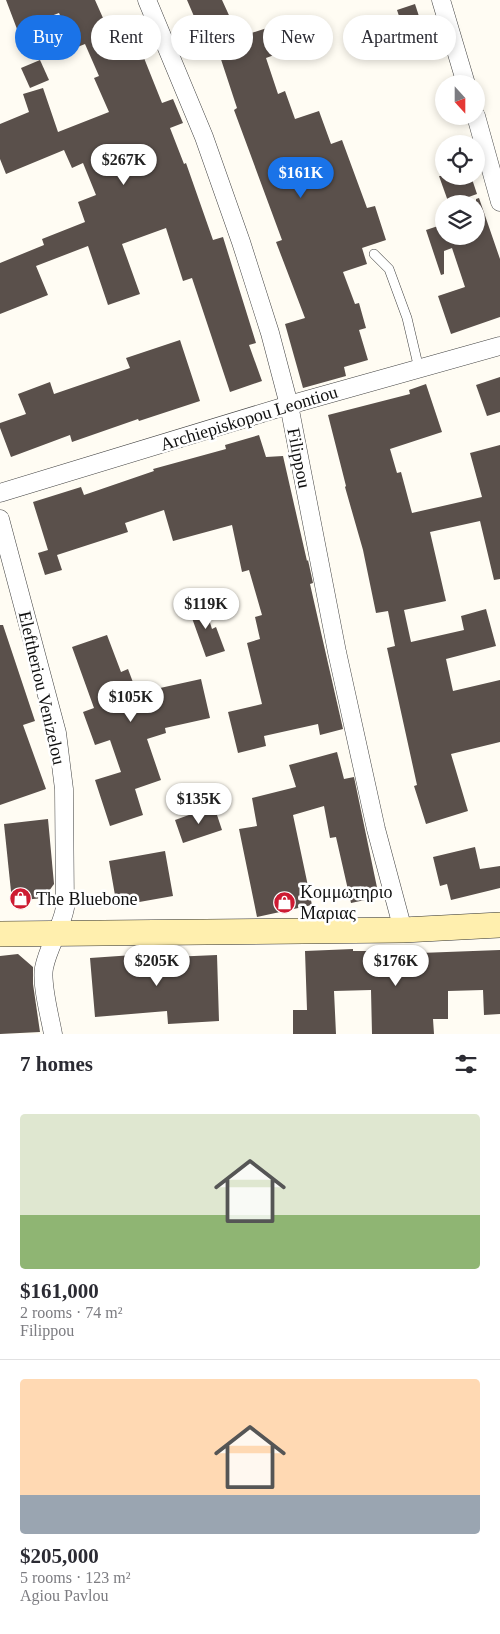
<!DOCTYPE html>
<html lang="en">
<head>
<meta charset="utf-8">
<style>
  :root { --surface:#fff; --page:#f2f2f3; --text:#2b2b33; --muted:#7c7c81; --line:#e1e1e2; --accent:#1a73e8 }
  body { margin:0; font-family:Georgia,serif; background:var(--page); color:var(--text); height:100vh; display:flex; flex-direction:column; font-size:19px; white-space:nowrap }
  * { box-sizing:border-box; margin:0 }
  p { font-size:16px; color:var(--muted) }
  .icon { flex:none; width:28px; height:28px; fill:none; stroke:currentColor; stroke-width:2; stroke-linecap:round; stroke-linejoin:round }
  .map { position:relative; height:1034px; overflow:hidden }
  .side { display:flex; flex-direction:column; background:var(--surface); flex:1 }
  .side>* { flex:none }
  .guide { position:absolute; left:15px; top:15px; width:470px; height:45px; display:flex; gap:10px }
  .needle { width:32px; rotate:159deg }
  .tools { position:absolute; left:435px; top:75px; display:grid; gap:10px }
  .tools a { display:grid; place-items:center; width:50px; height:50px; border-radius:50%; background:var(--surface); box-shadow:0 2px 8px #0003; font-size:25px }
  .price { position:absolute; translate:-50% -42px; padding:0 11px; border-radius:18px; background:#fff; color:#222; font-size:16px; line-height:32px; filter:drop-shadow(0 1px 2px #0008) }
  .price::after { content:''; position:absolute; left:50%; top:30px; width:15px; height:11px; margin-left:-8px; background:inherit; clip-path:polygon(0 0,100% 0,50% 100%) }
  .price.active { background:var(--accent); color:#fff }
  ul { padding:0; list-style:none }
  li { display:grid; align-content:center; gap:10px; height:265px; padding:0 20px }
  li+li { border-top:1px solid var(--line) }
  li span { display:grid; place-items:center; height:155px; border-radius:5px; color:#555 }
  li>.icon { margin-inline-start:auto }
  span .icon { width:90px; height:90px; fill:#fffc; stroke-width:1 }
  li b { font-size:21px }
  h2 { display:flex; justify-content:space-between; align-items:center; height:60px; padding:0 20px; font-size:21px }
  .chip { padding:0 18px; border-radius:22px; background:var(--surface); box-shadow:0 2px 8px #0003; font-size:18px; line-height:45px }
  .chip.active { background:var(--accent); color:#fff }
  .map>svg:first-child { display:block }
  .building { fill:#5a504b }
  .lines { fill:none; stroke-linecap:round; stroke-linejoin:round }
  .service-casing { stroke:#434343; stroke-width:10 }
  .minor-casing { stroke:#434343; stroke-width:19 }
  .secondary-casing { stroke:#323232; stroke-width:26 }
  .service { stroke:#fff; stroke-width:9 }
  .minor { stroke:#fff; stroke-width:18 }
  .secondary { stroke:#ffefae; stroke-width:25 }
  .labels { text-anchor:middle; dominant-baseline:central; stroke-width:5; stroke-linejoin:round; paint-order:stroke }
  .street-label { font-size:18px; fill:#101010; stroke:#fff }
  .poi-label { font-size:18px; fill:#101010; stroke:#fff; text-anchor:start }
</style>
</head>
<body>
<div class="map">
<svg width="500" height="1034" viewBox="0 0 500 1034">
  <rect width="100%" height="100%" fill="#fffcf3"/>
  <g class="building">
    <polygon points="6,0 95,0 111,36 132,28 162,103 173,99 183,123 170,128 184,164 186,163 213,240 223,237 256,343 249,345 262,381 230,392 192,278 183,281 166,228 122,244 140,294 108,305 88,246 36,266 48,295 0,314 0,263 44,245 42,239 85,222 78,202 96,195 83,163 72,168 64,150 6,174 0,159 0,124 29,112 23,94 43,88 58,132 109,112 94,78 99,76 85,44 75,48 59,13 17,29"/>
    <polygon points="187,0 222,0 239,37 279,24 288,50 266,58 278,94 285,91 295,119 319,111 331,144 342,140 367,208 375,206 386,240 362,248 367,264 343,272 355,304 359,303 366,328 359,330 368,360 344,367 346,376 303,388 285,324 305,318 276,242 282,240 234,110 237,108 209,23 199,28"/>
    <polygon points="415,4 427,41 409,46 397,10"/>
    <polygon points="40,60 49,80 30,88 21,68"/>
    <polygon points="439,176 471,176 477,194 449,204"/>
    <polygon points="479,198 500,259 500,317 451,334 438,296 465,287 452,248 444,251 444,274 441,275 426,230 444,224 444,236 476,236 476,199"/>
    <polygon points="180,340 200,401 139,421 138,419 72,442 70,435 11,457 0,428 0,423 26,414 18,394 50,382 54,394 130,368 126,358"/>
    <polygon points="500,377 500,412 487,416 476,385"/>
    <polygon points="426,384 442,432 390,449 397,473 401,472 412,513 482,497 470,453 500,445 500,579 494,580 480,521 430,532 446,601 404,610 411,642 464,630 461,616 486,609 496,646 446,659 453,691 500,680 500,742 451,754 468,811 426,824 414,786 417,785 387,648 395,646 388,611 376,613 363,550 345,487 346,486 328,415 410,394 409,390"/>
    <polygon points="259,435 266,457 283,456 307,561 308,560 313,583 310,584 343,729 320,735 318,724 264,736 266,746 238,753 228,712 262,704 247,643 260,639 255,617 262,615 249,570 242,572 232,525 173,541 164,510 125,523 128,532 57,555 62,570 45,575 38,553 48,550 33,502 81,487 84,495 154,471 153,469 226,449 225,445"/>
    <polygon points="203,601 212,629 216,627 225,651 206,657 188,607"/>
    <polygon points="0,625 3,625 35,721 23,725 46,789 0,805"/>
    <polygon points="107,635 121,672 128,669 137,693 151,688 151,690 201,679 210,718 165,728 166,733 147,739 161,780 135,789 143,815 110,826 95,780 121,772 110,740 95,745 83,712 94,708 72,647"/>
    <polygon points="337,752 344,779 354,777 379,897 351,903 336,837 330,838 324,806 293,815 312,905 257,917 239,829 257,826 252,798 296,787 289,765"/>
    <polygon points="214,806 222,830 183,843 175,820"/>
    <polygon points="48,819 54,884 44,898 12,901 4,824"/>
    <polygon points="475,847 480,869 500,866 500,888 451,900 447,884 440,886 433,857"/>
    <polygon points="165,851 173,896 128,904 127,899 116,901 109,861"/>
    <polygon points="353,949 353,951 420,951 420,953 500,950 500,1014 484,1015 483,990 448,991 448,1019 433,1019 434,1034 372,1034 371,990 334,991 336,1034 293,1034 293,1010 307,1010 305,951"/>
    <polygon points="18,954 33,967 33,984 40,1032 0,1034 0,956"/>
    <polygon points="148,954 148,958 217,955 219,1021 168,1024 167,1011 95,1017 90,958"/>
  </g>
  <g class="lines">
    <defs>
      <polyline id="service" points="374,254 389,269 407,318 419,369"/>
      <g id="minor">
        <polyline points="147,0 204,137 241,242 270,333 289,405 337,652 376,829 403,930"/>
        <polyline points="441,0 466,84"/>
        <polyline points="476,116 500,202"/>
        <polyline points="0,493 289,405 500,346"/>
        <path d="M0 519 57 733 64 789 65 908C61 929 48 947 44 968 41 984 50 1017 53 1034"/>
      </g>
      <polyline id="secondary" points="0,934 403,930 500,925"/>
    </defs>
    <use href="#service" class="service-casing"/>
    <use href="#minor" class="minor-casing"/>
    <use href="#secondary" class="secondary-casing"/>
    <use href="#service" class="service"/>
    <use href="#minor" class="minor"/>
    <use href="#secondary" class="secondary"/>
  </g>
  <defs>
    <symbol id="shop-disc" viewBox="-11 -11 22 22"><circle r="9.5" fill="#cd1b32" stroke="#fff"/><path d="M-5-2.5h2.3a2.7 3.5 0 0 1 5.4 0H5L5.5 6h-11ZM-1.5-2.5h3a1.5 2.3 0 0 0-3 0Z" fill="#fff"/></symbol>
  </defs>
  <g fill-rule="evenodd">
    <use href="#shop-disc" x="8" y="886" width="25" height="25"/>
    <use href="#shop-disc" x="272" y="890" width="25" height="25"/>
  </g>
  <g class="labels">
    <g class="street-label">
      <text transform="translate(249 418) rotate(-17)">Archiepiskopou Leontiou</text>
      <text transform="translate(299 458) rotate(79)">Filippou</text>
      <text transform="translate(42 688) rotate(77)">Eleftheriou Venizelou</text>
    </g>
    <g class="poi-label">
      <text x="300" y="892">Κομμωτηριο<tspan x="300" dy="21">Μαριας</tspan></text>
      <text x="36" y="899">The Bluebone</text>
    </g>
  </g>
</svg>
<div class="tools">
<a><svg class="needle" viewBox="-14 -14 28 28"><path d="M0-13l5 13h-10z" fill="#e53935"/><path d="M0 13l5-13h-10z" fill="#7c7c81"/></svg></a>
<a><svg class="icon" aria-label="locate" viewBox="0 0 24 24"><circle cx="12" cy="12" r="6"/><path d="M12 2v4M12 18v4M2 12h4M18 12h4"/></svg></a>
<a><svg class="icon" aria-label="layers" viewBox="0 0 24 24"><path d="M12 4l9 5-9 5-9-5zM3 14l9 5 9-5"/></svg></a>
</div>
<b class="price" style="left:124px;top:186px">$267K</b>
<b class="price active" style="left:301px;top:199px">$161K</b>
<b class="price" style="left:206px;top:630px">$119K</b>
<b class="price" style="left:131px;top:723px">$105K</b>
<b class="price" style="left:199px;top:825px">$135K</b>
<b class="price" style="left:157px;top:987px">$205K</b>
<b class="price" style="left:396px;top:987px">$176K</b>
<div class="guide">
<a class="chip active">Buy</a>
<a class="chip">Rent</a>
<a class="chip">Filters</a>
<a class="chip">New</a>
<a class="chip">Apartment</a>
</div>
</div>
<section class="side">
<h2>7 homes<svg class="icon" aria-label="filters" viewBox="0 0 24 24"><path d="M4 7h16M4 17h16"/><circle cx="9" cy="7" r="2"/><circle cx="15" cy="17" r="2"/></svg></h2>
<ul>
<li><span style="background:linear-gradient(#dfe7d0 65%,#8fb573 0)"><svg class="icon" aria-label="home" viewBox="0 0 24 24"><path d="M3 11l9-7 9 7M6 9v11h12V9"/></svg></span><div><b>$161,000</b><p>2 rooms · 74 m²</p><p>Filippou</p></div></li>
<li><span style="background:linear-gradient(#ffd9b3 75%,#9aa5b1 0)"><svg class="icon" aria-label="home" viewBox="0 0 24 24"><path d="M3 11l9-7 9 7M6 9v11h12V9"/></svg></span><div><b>$205,000</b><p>5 rooms · 123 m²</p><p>Agiou Pavlou</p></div></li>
</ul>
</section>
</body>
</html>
